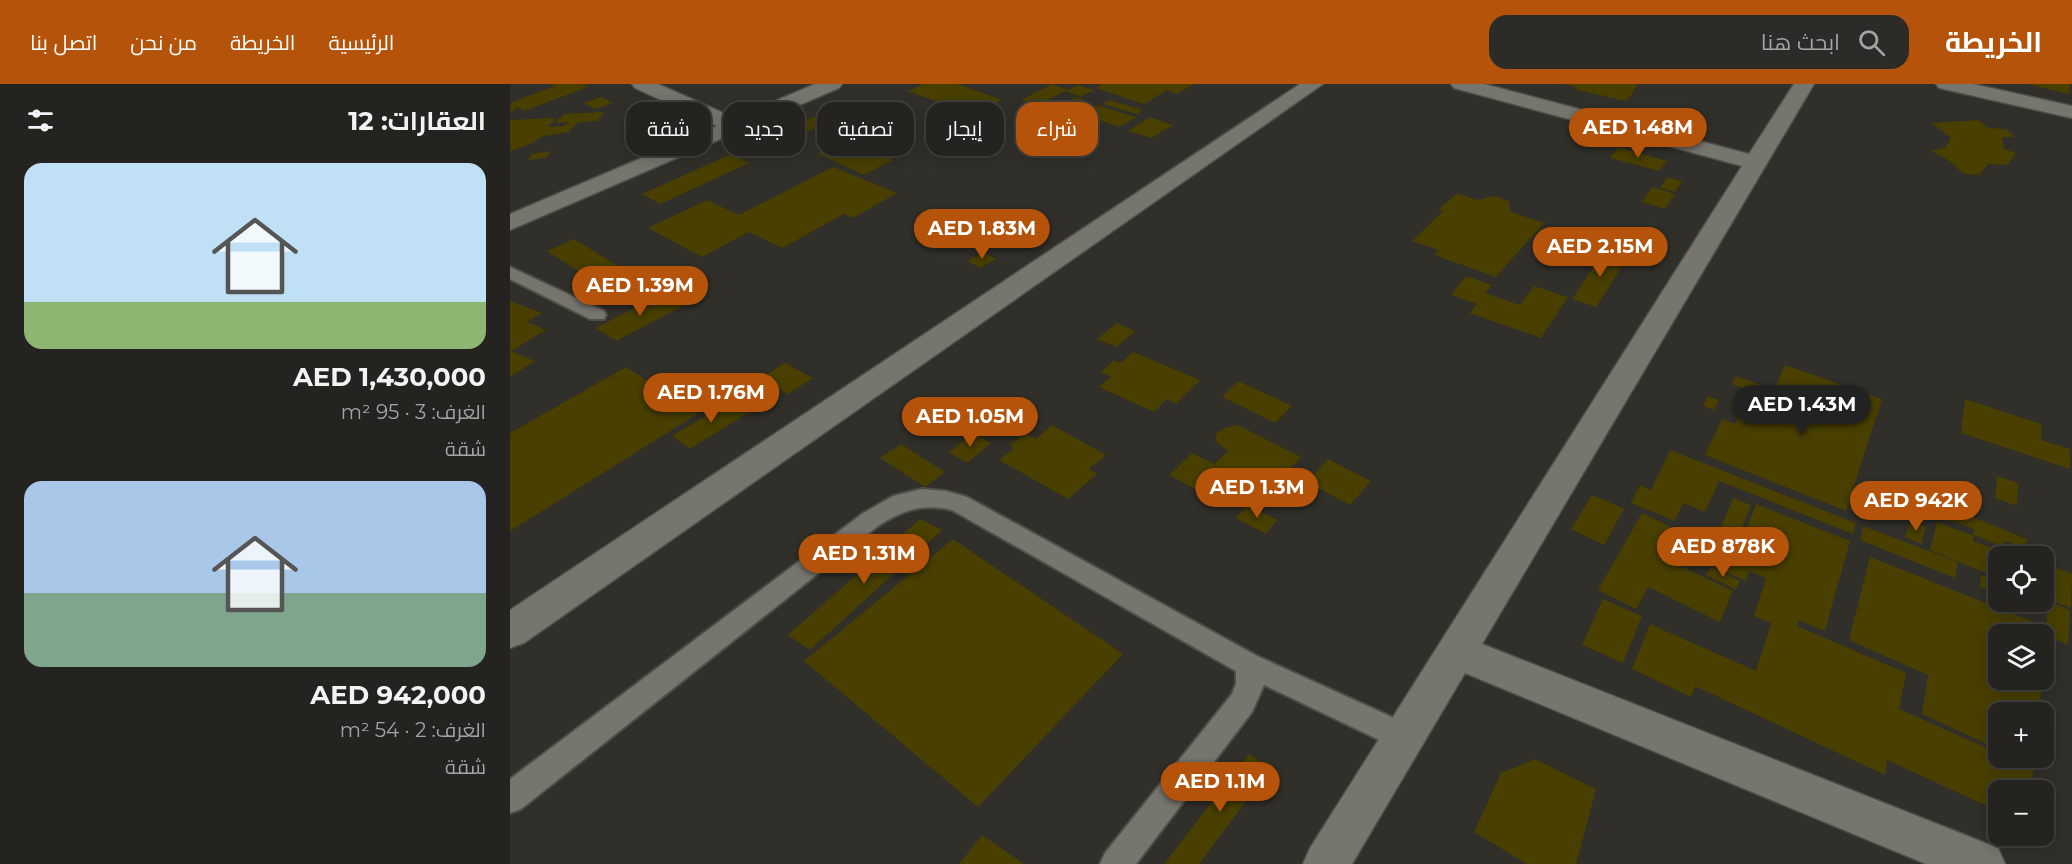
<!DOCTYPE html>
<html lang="ar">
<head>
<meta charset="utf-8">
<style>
  :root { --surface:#24231f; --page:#2c2b28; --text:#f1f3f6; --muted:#a3a4a4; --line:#41403d; --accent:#b45309 }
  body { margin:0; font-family:Montserrat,Cairo,sans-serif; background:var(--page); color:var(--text); direction:rtl; height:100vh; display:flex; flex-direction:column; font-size:22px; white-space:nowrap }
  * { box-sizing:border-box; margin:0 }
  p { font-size:20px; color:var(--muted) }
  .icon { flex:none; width:33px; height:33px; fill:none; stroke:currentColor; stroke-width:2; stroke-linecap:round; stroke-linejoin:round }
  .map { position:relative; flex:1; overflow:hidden; direction:ltr }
  .panel { display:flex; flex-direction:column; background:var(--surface); width:510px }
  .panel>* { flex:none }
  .hud { position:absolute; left:18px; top:18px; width:570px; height:54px; direction:rtl; display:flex; gap:12px }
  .tools { position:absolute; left:1478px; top:462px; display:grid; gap:12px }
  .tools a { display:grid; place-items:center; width:66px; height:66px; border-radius:12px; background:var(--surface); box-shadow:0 3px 15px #0003,0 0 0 2px var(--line); font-size:30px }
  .price { position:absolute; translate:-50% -51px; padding:0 14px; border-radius:21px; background:var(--accent); color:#fff; font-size:20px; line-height:39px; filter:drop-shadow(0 2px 3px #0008) }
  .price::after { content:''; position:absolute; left:50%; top:36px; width:18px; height:14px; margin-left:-9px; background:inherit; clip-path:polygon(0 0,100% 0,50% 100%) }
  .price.on { background:#222; color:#fff }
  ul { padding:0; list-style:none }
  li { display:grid; align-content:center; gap:12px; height:318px; padding:0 24px }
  li span { display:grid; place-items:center; height:186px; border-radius:18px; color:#555 }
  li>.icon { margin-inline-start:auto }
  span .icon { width:108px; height:108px; fill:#fffc; stroke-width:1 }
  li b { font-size:26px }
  h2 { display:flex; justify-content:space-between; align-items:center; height:72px; padding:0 24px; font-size:26px }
  .tag { padding:0 21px; border-radius:18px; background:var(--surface); box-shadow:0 3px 15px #0003,0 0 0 2px var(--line); font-size:21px; line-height:54px }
  .tag.on { background:var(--accent); color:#fff }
  header { display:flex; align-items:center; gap:36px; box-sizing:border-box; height:84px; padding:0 30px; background:var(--accent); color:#fff }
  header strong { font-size:28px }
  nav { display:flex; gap:33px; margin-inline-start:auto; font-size:21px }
  .search { width:420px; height:54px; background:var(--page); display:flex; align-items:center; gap:15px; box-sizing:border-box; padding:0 21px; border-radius:18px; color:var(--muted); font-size:22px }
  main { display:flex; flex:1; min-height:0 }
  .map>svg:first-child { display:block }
  .building { fill:#483f01 }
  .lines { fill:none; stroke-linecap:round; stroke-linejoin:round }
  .service-casing { stroke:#4e4d48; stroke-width:4 }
  .minor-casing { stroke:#4e4d48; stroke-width:3 }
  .service { fill:#76756e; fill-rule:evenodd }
  .minor { fill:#76756e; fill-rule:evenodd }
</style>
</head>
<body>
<header>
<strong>الخريطة</strong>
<div class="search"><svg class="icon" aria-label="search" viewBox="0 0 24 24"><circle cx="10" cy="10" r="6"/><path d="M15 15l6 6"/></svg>ابحث هنا</div>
<nav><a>الرئيسية</a><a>الخريطة</a><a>من نحن</a><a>اتصل بنا</a></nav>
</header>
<main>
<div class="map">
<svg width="1562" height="780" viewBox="0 0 1562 780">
  <rect width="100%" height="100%" fill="#302f29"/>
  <g class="building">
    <polygon points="40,0 71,0 78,3 14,27 7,23 0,30 0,21 3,21 0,19 45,2"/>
    <polygon points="413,0 447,0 492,16 462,31 398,7"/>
    <polygon points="542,0 558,6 567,1 584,6 571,13 555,7 527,22 511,16"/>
    <polygon points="592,0 684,0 667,10 657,6 634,20 586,4"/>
    <polygon points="1054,0 1128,0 1117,17 1066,6 1068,4"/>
    <polygon points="1517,0 1560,0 1559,10"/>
    <polygon points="91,13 103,19 85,25 74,19"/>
    <polygon points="566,13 578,18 563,26 551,21"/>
    <polygon points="599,16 633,26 627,30 592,20"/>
    <polygon points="587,21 626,33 610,43 570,30"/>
    <polygon points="95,28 87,37 69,38 58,48 30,53 23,59 0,67 0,36 46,34 38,43 54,42 59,38 45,39 54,30"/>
    <polygon points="303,33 317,39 256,66 242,59"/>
    <polygon points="640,33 663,41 642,54 618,47"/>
    <polygon points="1469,36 1479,44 1496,45 1505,53 1492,53 1494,65 1506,69 1497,81 1478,80 1469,91 1454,90 1438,76 1421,67 1435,64 1441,54 1422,39"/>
    <polygon points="337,56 383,76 354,91 308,70"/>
    <polygon points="1108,63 1157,77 1149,87 1100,74"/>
    <polygon points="36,67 40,69 36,74 18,76 22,70"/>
    <polygon points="221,70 239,79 150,120 132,110"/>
    <polygon points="323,83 387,109 343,134 334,130 272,164 239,148 192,173 138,144 197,116 229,131"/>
    <polygon points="1157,93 1172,97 1165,108 1150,104"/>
    <polygon points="1142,103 1165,110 1155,125 1132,118"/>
    <polygon points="947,109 967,116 984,112 999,117 1001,128 1034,139 986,193 924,171 929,166 902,157 933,127 929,125"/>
    <polygon points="512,143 525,149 509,158 497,152"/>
    <polygon points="64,155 116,187 89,200 37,167"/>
    <polygon points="1095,166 1118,173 1086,223 1062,215"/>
    <polygon points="474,168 486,175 470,184 457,177"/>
    <polygon points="956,192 982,201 975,209 1010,221 1024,202 1058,213 1031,254 959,229 967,220 941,211"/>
    <polygon points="153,209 173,222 106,257 86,244"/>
    <polygon points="0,217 32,229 17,238 36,246 1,267 25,277 0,293"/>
    <polygon points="607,239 625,247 606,263 587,255"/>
    <polygon points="623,268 690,296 666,320 657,315 644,328 589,303 601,293 591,288 604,276 611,279"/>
    <polygon points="275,279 303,294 278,310 250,294"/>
    <polygon points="1275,281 1372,315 1336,427 1195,371 1212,335 1225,340 1239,310 1259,317"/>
    <polygon points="116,283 189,329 0,447 0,349"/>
    <polygon points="1226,292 1257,303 1253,312 1222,300"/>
    <polygon points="728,297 782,322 765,339 712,313"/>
    <polygon points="1198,312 1209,316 1204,326 1193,322"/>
    <polygon points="224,315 241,327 180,365 162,352"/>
    <polygon points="1455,315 1531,340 1531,356 1560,365 1560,385 1451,349"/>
    <polygon points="542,341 596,371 579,385 587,390 558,415 489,376 504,364 500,361 515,349 526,355"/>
    <polygon points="728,341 791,373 752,416 719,400 704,415 659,391 682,369 704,380 718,367 705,357 706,350 714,344"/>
    <polygon points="463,349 481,359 457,379 439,368"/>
    <polygon points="391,360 435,388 415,403 370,374"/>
    <polygon points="1160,366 1346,439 1343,450 1209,397 1195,428 1173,419 1165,437 1121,419 1130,401 1141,406"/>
    <polygon points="818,375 861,397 840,421 797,398"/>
    <polygon points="1487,392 1508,399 1507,422 1485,414"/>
    <polygon points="1082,411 1114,425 1094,461 1061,445"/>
    <polygon points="1223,414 1241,421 1227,456 1209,448"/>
    <polygon points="1246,420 1340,457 1315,547 1288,536 1287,542 1396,589 1389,625 1488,669 1488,674 1498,674 1523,684 1522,706 1488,706 1488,727 1377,676 1375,691 1185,602 1181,613 1122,585 1140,540 1246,587 1261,539 1244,532 1256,494 1239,487 1236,497 1183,474 1192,451 1228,466"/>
    <polygon points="737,421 767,436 756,450 726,434"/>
    <polygon points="1442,425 1517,455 1515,465 1495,457 1494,463 1463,451 1464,445 1439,436"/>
    <polygon points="1132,429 1165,445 1151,473 1223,507 1210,538 1138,503 1126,525 1088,506"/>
    <polygon points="410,435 432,446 300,566 278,551"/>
    <polygon points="1401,436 1416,443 1411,460 1395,453"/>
    <polygon points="1427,438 1464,452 1463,457 1502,472 1488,472 1488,494 1420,466"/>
    <polygon points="1353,442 1448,478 1445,494 1350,456"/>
    <polygon points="443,455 613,570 468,723 294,577"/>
    <polygon points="1360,473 1536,543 1537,529 1507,518 1533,518 1533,515 1560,526 1558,561 1535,551 1533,556 1533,550 1488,550 1488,596 1532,596 1529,628 1488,628 1488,665 1412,630 1418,591 1339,556"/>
    <polygon points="1533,479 1562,490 1561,524 1533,513"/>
    <polygon points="1201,483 1230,497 1226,506 1196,491"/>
    <polygon points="1471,491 1488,497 1488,510 1470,503"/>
    <polygon points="1093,515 1132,532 1113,579 1072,561"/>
    <polygon points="739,670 761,684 689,780 654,780"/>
    <polygon points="1507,674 1526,674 1525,682"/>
    <polygon points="1025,675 1086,705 1066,780 1017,780 964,748 991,689"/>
    <polygon points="472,751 514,780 449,780"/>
  </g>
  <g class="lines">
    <defs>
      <g id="service">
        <polygon points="0,183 94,227 96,231 94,235 80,235 0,195"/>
        <path d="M412 405 436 407 457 413 747 572 904 643 908 653 904 663 894 667 884 663 754 601 742 628 626 780H590L595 769 722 610 726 600V587L442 426C413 419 393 426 368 442L11 725 0 729V695L352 430 383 412Z"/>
      </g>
      <g id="minor">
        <polygon points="122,0 148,0 225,34 305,0 332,0 329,4 0,146 0,130 207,42 125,4"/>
        <polygon points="790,0 813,0 14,559 0,564 0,526"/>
        <polygon points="941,0 974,0 1239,70 1284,0 1304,0 972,560 1488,764 1495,780 1416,780 955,589 842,780 793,780 800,764 1232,82 944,4"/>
        <polygon points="1426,0 1463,0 1562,22 1562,34 1429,4"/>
      </g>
    </defs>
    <use href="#service" class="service-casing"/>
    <use href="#minor" class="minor-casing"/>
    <use href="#service" class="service"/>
    <use href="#minor" class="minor"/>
  </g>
</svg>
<div class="tools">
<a><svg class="icon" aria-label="locate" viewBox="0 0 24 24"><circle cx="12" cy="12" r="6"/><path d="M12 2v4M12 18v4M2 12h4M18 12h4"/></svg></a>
<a><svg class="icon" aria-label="layers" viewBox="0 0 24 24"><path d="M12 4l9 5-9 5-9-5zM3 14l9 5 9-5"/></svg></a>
<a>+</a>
<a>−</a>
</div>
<b class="price" style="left:1128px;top:75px">AED 1.48M</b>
<b class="price" style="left:472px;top:176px">AED 1.83M</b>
<b class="price" style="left:1090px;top:194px">AED 2.15M</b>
<b class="price" style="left:130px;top:233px">AED 1.39M</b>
<b class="price" style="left:201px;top:340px">AED 1.76M</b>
<b class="price on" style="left:1292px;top:352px">AED 1.43M</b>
<b class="price" style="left:460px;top:364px">AED 1.05M</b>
<b class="price" style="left:747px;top:435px">AED 1.3M</b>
<b class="price" style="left:1406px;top:448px">AED 942K</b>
<b class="price" style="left:1213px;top:494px">AED 878K</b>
<b class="price" style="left:354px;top:501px">AED 1.31M</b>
<b class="price" style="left:710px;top:729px">AED 1.1M</b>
<div class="hud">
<a class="tag on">شراء</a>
<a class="tag">إيجار</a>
<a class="tag">تصفية</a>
<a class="tag">جديد</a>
<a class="tag">شقة</a>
</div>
</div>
<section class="panel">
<h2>العقارات: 12<svg class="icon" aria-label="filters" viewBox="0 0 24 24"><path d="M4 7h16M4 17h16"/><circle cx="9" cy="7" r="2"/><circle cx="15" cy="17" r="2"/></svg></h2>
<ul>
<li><span style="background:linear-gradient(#bfe0f5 75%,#8fb573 0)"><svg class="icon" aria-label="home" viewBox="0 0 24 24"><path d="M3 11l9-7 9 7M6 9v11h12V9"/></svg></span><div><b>AED 1,430,000</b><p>الغرف: 3 · 95 m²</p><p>شقة</p></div></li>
<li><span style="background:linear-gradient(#a9c7e8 60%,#7fa58c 0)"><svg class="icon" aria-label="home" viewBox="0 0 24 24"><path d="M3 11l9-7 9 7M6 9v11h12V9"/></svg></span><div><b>AED 942,000</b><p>الغرف: 2 · 54 m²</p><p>شقة</p></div></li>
</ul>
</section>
</main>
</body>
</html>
